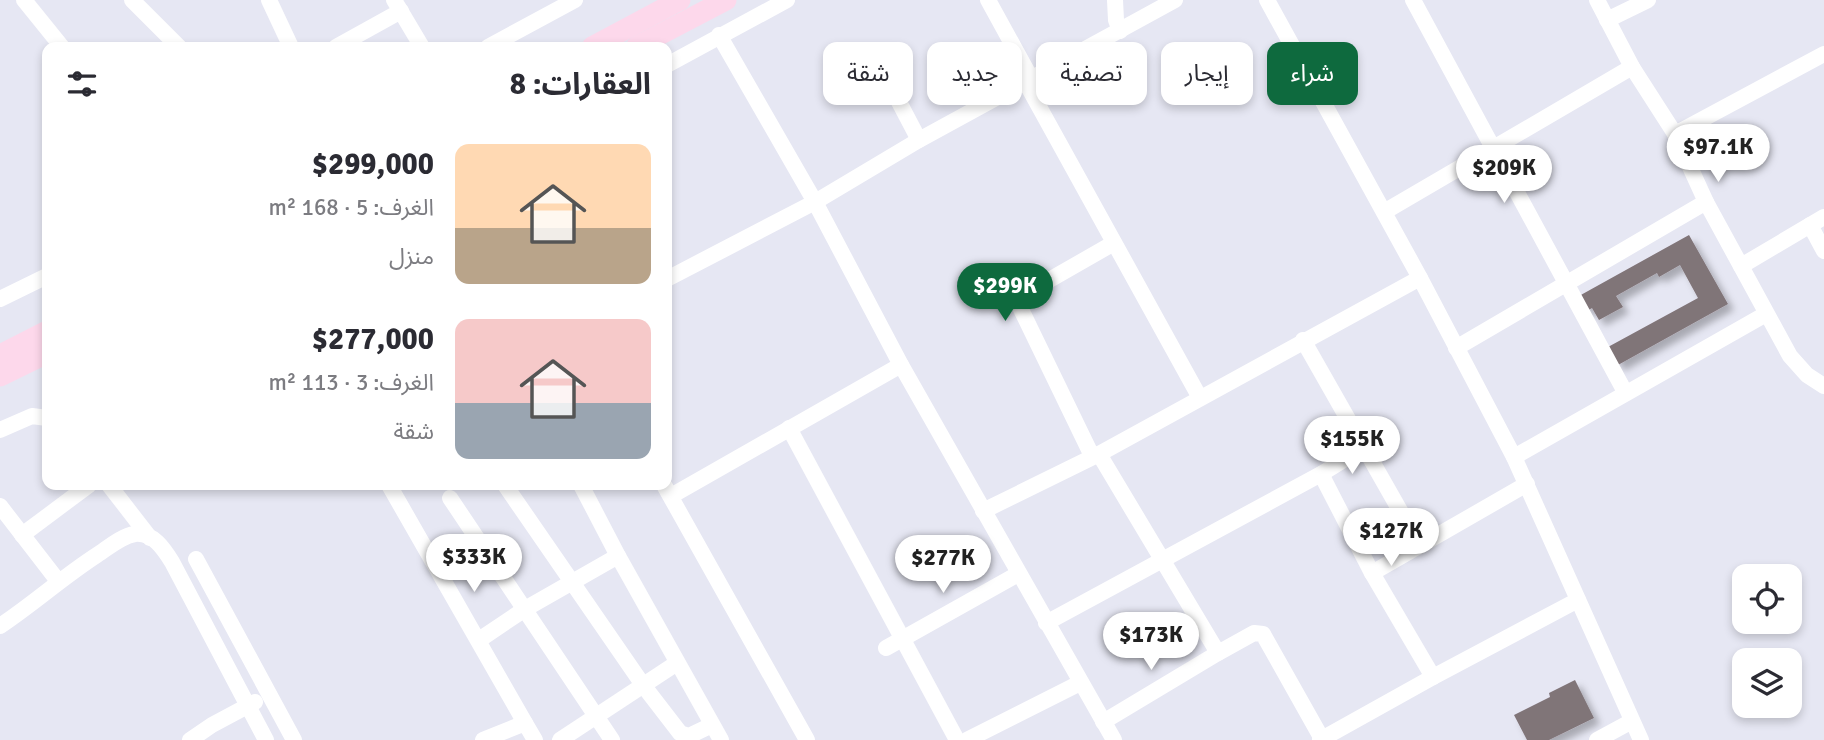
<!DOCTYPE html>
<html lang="ar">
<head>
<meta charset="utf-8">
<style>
  :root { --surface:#fff; --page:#f7f7f7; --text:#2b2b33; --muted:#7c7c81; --accent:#0e6a3e }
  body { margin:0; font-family:Signika,"Noto Sans Arabic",sans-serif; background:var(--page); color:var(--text); direction:rtl; height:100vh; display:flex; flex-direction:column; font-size:26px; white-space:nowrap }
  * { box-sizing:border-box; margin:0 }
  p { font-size:23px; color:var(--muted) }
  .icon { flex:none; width:38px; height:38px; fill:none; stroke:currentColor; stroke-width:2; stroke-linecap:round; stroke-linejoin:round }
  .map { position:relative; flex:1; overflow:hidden; direction:ltr }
  .sheet { position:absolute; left:42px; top:42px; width:630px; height:448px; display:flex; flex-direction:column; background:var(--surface); border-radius:14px; box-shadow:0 4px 10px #0003; direction:rtl }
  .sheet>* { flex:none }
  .hud { position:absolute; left:693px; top:42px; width:665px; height:63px; direction:rtl; display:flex; gap:14px }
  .controls { position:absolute; left:1732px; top:564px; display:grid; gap:14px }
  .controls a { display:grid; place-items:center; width:70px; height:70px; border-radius:14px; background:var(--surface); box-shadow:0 4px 10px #0003; font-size:35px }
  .price { position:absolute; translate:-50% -60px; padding:0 16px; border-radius:24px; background:#fff; color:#222; font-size:23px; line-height:46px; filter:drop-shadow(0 2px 4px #0008) }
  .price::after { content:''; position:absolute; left:50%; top:42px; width:21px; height:16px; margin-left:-10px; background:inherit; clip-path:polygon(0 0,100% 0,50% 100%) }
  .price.selected { background:var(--accent); color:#fff }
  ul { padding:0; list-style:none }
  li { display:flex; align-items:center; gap:21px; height:175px; padding:0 21px }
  li span { display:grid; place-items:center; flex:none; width:196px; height:140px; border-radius:14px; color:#555 }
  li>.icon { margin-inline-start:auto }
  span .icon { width:84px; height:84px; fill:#fffc; stroke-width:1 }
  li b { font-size:30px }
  h2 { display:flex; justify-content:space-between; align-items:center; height:84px; padding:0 21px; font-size:30px }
  .chip { padding:0 24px; border-radius:14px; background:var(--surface); box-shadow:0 4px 10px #0003; font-size:24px; line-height:63px }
  .chip.selected { background:var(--accent); color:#fff }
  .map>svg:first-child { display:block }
  .building { fill:#807478; filter:url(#shadow) }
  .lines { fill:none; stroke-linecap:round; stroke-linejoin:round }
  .minor { stroke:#fff; stroke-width:16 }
  .major { stroke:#fdd8eb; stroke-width:21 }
</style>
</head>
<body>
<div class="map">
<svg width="1824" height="740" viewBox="0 0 1824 740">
  <defs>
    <filter id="shadow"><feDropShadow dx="6" dy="6" stdDeviation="3.5" flood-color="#0004"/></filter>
  </defs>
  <rect width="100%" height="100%" fill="#e6e7f3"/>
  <g class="building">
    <polygon points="1689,235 1728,304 1618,365 1608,347 1698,298 1680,265 1659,277 1657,273 1616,296 1623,307 1599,320 1592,308 1587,311 1579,296"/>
    <polygon points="1575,680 1594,718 1549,740 1527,740 1514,715 1550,697 1549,693"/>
  </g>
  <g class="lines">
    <g class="minor">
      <polyline points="24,0 62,47"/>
      <polyline points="132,0 179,47"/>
      <polyline points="269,0 291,47"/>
      <polyline points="394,0 422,47"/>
      <polyline points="988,0 1032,80"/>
      <polyline points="1115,0 1116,20 1120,31"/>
      <polyline points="1267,0 1420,278 1514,457 1641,740"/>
      <polyline points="1413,0 1625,392"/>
      <polyline points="1597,0 1632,67 1675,134 1706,202 1790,356 1807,375 1824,386"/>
      <polyline points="1607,20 1648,0"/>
      <polyline points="719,35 815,202 901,365 1114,740"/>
      <polyline points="336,47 401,11"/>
      <polyline points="488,47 575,0"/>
      <polyline points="667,65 787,0"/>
      <polyline points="887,79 919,140"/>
      <polyline points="1026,83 1200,398"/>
      <polyline points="1675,134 1824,54"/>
      <polyline points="1384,212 1632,67"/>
      <polyline points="1810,225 1824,251"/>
      <polyline points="1741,266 1824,217"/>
      <polyline points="667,279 815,202 919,140 1175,0"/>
      <polyline points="0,299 47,276"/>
      <polyline points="1303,340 1419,544"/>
      <polyline points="1456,348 1706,202"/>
      <polyline points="789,428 957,740"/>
      <polyline points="0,430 32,416 47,418"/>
      <polyline points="1099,454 1218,653 1254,633 1263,634 1322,739"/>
      <polyline points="1092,456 1016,299 1114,243"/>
      <polyline points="1514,457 1766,314"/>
      <polyline points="1321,474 1372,573 1433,677"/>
      <polyline points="109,485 150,538"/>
      <polyline points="389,485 525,723"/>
      <polyline points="505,485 643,685 680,733 689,736 712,725"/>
      <polyline points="581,485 618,556 721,740"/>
      <polyline points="664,485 807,740"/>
      <polyline points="671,496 901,365"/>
      <polyline points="450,498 612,740"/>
      <polyline points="0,506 58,581"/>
      <polyline points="983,511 1099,454 1420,278"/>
      <polyline points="22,535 89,485"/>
      <polyline points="196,559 294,740"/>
      <polyline points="1372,573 1527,484"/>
      <polyline points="1046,623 1321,474 1363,448"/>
      <path d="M0 626C33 604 63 577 97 555 108 548 121 536 135 534 153 532 164 549 172 562L266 740"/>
      <polyline points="479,640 525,609 618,556"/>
      <polyline points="886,648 1018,574"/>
      <polyline points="1103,722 1218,653"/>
      <polyline points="190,740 212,725 255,702"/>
      <polyline points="483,740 525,723 535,740"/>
      <polyline points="560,740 677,663"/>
      <polyline points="967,740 1080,683"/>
      <polyline points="1320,740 1433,677 1578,600"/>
      <polyline points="1597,740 1632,721"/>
    </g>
    <g class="major">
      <polyline points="592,47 680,0"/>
      <polyline points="636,47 726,0"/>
      <polyline points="0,355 47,331"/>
      <polyline points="0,376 47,353"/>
    </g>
  </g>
</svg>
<div class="controls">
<a><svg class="icon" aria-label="locate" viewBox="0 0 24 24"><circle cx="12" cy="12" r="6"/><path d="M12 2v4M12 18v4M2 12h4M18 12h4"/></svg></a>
<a><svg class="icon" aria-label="layers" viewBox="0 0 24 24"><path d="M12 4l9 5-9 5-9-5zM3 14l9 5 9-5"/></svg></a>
</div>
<b class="price" style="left:1718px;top:184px">$97.1K</b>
<b class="price" style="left:1504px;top:205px">$209K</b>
<b class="price selected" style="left:1005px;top:323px">$299K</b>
<b class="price" style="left:1352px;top:476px">$155K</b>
<b class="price" style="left:1391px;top:568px">$127K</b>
<b class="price" style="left:474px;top:594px">$333K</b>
<b class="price" style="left:943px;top:595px">$277K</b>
<b class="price" style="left:1151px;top:672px">$173K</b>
<div class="hud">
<a class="chip selected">شراء</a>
<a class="chip">إيجار</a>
<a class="chip">تصفية</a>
<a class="chip">جديد</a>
<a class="chip">شقة</a>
</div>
<section class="sheet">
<h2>العقارات: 8<svg class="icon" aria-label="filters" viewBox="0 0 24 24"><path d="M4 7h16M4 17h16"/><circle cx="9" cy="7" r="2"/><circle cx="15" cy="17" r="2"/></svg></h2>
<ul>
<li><span style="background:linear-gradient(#ffd9b3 60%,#b9a48a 0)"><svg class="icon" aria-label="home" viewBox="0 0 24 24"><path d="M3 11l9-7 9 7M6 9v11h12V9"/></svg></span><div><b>$299,000</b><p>الغرف: 5 · 168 m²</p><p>منزل</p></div></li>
<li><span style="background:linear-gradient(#f6c9c9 60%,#9aa5b1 0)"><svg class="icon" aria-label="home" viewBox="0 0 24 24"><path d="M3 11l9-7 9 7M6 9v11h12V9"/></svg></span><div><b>$277,000</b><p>الغرف: 3 · 113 m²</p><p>شقة</p></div></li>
</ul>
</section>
</div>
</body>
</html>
